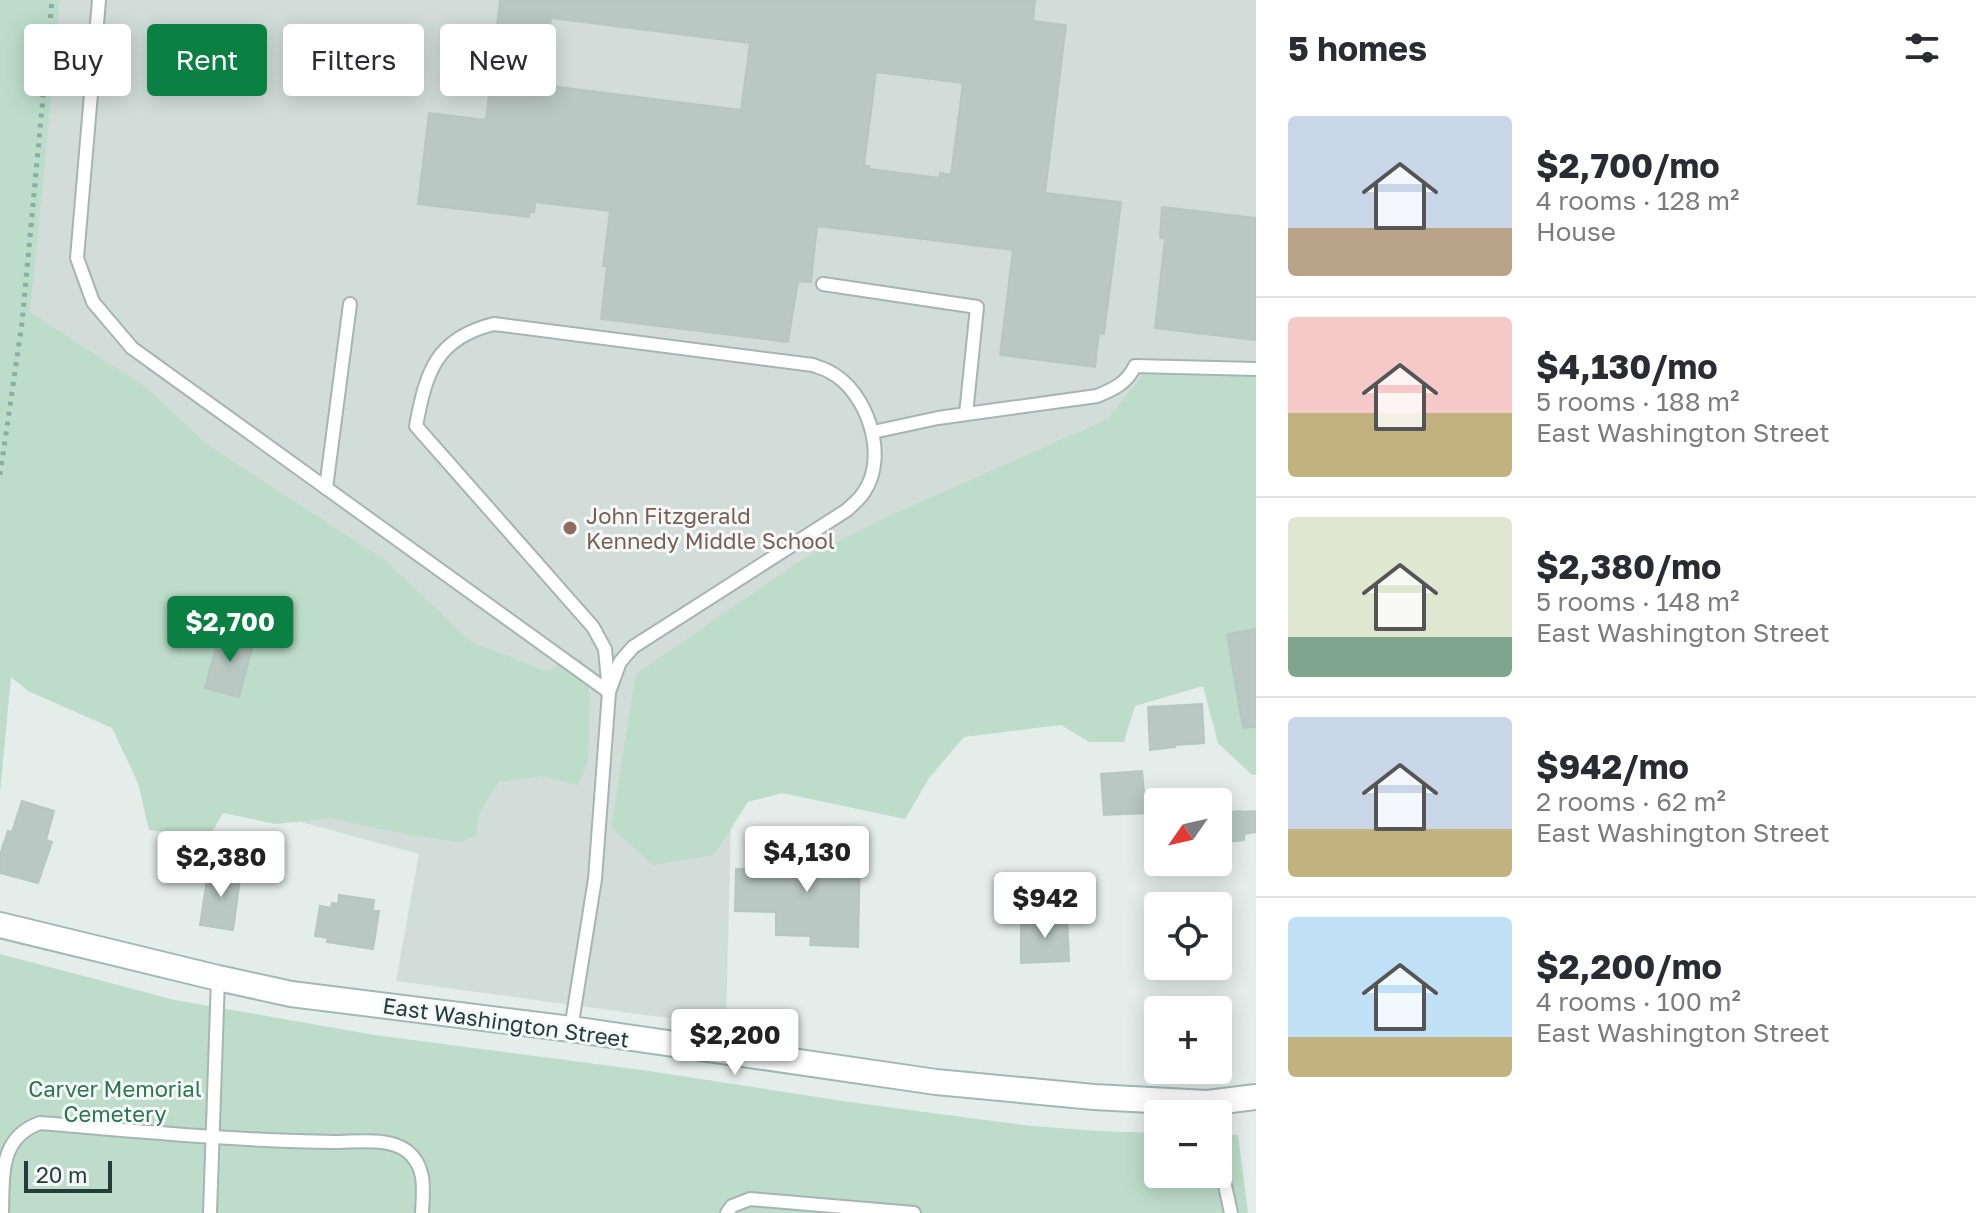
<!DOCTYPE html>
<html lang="en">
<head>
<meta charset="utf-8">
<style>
  :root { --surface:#fff; --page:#f7f7f7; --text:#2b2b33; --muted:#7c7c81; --line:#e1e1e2; --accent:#0b8043 }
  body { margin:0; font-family:"Golos Text",sans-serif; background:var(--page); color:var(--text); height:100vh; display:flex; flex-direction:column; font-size:30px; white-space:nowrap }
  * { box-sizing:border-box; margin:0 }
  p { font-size:26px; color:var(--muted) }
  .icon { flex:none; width:44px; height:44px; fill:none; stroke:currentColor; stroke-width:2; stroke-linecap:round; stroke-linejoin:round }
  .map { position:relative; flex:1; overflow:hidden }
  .panel { display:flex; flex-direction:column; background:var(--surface); width:720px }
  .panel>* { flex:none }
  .hud { position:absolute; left:24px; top:24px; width:760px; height:72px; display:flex; gap:16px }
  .needle { width:52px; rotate:236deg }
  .controls { position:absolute; left:1144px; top:788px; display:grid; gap:16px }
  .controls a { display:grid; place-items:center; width:88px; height:88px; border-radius:8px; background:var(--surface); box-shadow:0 4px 20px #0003; font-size:40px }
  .scale { position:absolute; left:24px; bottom:20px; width:88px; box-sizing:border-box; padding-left:8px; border:4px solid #233e3a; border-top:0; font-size:22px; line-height:28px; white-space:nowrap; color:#233e3a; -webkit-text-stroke:6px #f4f9f7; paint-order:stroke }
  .price { position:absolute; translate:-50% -68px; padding:0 18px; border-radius:8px; background:#fff; color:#222; font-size:26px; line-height:52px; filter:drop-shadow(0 2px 4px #0008) }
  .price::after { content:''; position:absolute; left:50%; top:48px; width:24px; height:18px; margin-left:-12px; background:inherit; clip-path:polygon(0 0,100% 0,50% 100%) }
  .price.active { background:var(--accent); color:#fff }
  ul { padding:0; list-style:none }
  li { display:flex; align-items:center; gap:24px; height:200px; padding:0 32px }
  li+li { border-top:2px solid var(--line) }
  li span { display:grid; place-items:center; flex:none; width:224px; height:160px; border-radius:8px; color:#555 }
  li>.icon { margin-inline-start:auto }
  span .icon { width:96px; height:96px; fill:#fffc; stroke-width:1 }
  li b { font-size:34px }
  h2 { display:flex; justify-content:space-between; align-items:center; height:96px; padding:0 32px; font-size:34px }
  .chip { padding:0 28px; border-radius:8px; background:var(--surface); box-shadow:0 4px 20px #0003; font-size:28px; line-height:72px }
  .chip.active { background:var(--accent); color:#fff }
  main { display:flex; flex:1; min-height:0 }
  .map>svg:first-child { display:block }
  .built { fill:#d2ddd9 }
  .green { fill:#bdddca }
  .building { fill:#b9c8c3; stroke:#b6c7c2; stroke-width:2; fill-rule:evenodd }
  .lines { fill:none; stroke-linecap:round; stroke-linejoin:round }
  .service-casing { stroke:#a6b5b2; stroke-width:16 }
  .secondary-casing { stroke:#a2b8b3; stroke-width:28 }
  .path { stroke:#85b0a8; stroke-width:5; stroke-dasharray:4 6; stroke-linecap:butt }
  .service { stroke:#fff; stroke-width:12 }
  .secondary { stroke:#fff; stroke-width:24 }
  .education-dot { fill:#8d6e63; stroke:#f4f9f7; stroke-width:3 }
  .labels { text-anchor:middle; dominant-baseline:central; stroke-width:6; stroke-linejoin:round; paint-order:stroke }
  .education-label { font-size:22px; fill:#785e54; stroke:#f4f9f7; text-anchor:start }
  .street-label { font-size:22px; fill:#233e3a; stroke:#f4f9f7 }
  .park-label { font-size:22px; fill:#2e7452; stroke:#f4f9f7 }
</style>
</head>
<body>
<main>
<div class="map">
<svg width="1256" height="1213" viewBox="0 0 1256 1213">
  <rect width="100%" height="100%" fill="#e4edea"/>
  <polygon class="built" points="60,0 1256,0 1256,430 734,699 726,1026 396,981 419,854 293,820 5,542 47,145"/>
  <g class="green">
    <polygon points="0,0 60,0 47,145 30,312 147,388 205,443 386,561 470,641 545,671 582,658 590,697 588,761 578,785 541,776 499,782 479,813 476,836 458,842 403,834 331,818 276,824 223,813 209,837 149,830 138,783 112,728 28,691 11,677 0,793"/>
    <polygon points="1153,361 1256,363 1256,775 1252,775 1218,743 1203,686 1135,706 1124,742 1089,742 1061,725 964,737 929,778 905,819 782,793 748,802 714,855 652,865 611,827 636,674 798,562 898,512 1108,419"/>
    <polygon points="0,954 175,1000 375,1035 649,1071 849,1102 1031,1126 1099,1131 1158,1133 1158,1174 1218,1174 1218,1134 1238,1135 1248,1213 0,1213"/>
  </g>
  <g class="building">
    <path d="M500 0H1035L1033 21 1066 25 1045 193 1121 202 1104 334 1099 333 1095 367 1000 355 1013 250 817 226 811 282 798 281 788 342 601 319 607 266H603L610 211 535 202 534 212H530L529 217 418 204 429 113 486 120ZM551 18 750 43 741 110 543 85ZM876 72 963 83 951 175 940 173V178L869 169V166H864Z"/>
    <polygon points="1162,207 1256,218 1256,340 1155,328 1165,239 1160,238"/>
    <polygon points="1256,629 1256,727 1243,728 1227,634"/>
    <polygon points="220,632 254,641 239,697 205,688"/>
    <polygon points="1202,704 1204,743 1175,745 1175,747 1150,750 1148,707"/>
    <polygon points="1142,771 1146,813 1104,815 1101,774"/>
    <polygon points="22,801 54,811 46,840 52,842 38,883 0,873 0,855 8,831 12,832"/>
    <polygon points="1241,811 1241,812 1256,811 1256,832 1244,834 1244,840 1218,843 1218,813"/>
    <polygon points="778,846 860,850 858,947 810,945 811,936 776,935 776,912 735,911 736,869 777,870"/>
    <polygon points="209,867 241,872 233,930 200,925"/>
    <polygon points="339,895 374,900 373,911 379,911 373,949 327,942 328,938 315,936 320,906 331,908 332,903 338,904"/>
    <polygon points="1067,916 1069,961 1021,963 1021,918"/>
  </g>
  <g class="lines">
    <defs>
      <g id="service">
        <polyline points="99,0 77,258 93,302 132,348 609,692"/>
        <polyline points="823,284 977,307 966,414"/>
        <path d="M873 432 938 418 1097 396C1114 389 1127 383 1135 366L1256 369"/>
        <polyline points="326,488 350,304"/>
        <path d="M571 1029 595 879 609 692 620 662 633 647 847 510C853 504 860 499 864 492 889 456 867 391 830 372 825 369 818 367 813 365L494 324C436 338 426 372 416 426L593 627 605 649 609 692"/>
        <polyline points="1218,1153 1231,1213"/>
        <path d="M2 1213C3 1173 0 1137 40 1123 138 1131 236 1141 335 1142 357 1142 388 1137 407 1151 427 1167 423 1190 422 1213"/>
        <polyline points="210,1213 218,978"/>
        <polyline points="727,1213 732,1206 750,1199 914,1213"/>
      </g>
      <polyline id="secondary" points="0,925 218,978 291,994 571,1029 936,1082 1094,1097 1207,1103 1256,1097"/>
    </defs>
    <use href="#service" class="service-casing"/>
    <use href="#secondary" class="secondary-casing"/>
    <polyline class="path" points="0,475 22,323 52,0"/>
    <use href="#service" class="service"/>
    <use href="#secondary" class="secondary"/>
  </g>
  <circle class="education-dot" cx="570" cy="528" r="8"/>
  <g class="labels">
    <g class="education-label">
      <text x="586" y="515">John Fitzgerald<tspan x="586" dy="25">Kennedy Middle School</tspan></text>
    </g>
    <g class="street-label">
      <text transform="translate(506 1022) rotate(8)">East Washington Street</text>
    </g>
    <g class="park-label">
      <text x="115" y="1088">Carver Memorial<tspan x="115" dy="25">Cemetery</tspan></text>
    </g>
  </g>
</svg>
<div class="controls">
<a><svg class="needle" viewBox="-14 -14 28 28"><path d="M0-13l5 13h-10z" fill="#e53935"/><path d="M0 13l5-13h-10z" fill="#7c7c81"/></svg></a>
<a><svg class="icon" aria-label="locate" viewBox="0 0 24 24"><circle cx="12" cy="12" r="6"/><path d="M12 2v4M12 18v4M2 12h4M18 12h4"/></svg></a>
<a>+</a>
<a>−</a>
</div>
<div class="scale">20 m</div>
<b class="price active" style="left:230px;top:664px">$2,700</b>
<b class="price" style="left:807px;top:894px">$4,130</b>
<b class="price" style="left:221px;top:899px">$2,380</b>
<b class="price" style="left:1045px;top:940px">$942</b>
<b class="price" style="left:735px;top:1077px">$2,200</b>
<div class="hud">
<a class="chip">Buy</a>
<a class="chip active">Rent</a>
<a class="chip">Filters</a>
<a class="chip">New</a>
</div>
</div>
<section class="panel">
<h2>5 homes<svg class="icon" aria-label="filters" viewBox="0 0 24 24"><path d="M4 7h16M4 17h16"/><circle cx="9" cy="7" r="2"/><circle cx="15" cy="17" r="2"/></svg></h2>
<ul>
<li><span style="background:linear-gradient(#c9d6e8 70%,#b9a48a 0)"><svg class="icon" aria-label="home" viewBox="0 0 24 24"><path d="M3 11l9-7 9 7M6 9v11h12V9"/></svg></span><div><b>$2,700/mo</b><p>4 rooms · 128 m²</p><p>House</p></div></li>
<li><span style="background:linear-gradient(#f6c9c9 60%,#c2b280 0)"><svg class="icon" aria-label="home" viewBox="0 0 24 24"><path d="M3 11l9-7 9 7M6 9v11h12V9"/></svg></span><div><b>$4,130/mo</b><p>5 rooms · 188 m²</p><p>East Washington Street</p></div></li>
<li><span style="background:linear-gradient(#dfe7d0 75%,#7fa58c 0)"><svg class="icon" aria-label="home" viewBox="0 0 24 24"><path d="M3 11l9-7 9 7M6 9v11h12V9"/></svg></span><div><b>$2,380/mo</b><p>5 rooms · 148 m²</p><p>East Washington Street</p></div></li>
<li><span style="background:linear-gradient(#c9d6e8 70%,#c2b280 0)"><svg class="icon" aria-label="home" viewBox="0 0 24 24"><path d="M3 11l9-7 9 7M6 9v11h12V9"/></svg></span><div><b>$942/mo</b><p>2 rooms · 62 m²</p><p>East Washington Street</p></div></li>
<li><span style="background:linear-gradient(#bfe0f5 75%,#c2b280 0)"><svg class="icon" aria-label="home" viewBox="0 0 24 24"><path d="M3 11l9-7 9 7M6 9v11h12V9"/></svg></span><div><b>$2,200/mo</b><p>4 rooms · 100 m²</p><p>East Washington Street</p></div></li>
</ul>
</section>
</main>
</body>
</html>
